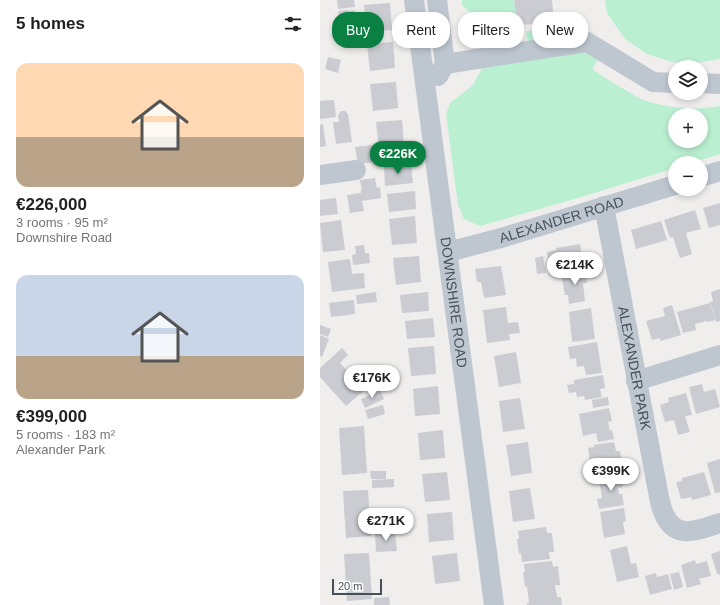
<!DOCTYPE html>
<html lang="en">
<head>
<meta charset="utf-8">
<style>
  :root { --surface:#fff; --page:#f2f2f2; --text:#202124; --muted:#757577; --accent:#0b8043 }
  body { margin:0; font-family:Helvetica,sans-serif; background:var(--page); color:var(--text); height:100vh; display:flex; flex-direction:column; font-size:15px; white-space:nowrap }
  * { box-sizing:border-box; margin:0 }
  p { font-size:13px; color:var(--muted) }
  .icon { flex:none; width:22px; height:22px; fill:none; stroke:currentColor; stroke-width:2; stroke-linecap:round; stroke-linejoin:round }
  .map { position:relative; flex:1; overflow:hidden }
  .drawer { display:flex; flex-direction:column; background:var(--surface); width:320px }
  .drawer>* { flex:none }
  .guide { position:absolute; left:12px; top:12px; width:328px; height:36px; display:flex; gap:8px }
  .tools { position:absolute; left:348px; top:60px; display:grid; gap:8px }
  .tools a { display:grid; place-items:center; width:40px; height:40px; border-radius:50%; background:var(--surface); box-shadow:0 2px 6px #0003; font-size:20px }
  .scale { position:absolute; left:12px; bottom:10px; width:50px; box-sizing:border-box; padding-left:4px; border:2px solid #45505b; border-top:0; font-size:11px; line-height:14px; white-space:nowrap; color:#45505b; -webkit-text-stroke:3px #fff; paint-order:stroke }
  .price { position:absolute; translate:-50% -34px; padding:0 9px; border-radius:14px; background:#fff; color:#222; font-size:13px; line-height:26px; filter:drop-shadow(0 1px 2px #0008) }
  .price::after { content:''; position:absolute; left:50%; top:24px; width:12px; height:9px; margin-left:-6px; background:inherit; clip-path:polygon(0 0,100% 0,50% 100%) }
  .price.selected { background:var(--accent); color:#fff }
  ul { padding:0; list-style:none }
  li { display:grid; align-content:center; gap:8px; height:212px; padding:0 16px }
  li span { display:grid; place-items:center; height:124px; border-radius:12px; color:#555 }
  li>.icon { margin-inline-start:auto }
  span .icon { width:72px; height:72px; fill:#fffc; stroke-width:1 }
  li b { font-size:17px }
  h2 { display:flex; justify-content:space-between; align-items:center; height:48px; padding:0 16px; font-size:17px }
  .tag { padding:0 14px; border-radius:16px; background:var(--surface); box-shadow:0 2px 6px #0003; font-size:14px; line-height:36px }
  .tag.selected { background:var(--accent); color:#fff }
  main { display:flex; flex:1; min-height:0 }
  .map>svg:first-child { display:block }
  .green { fill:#baefd1; fill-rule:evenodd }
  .building { fill:#caccd2 }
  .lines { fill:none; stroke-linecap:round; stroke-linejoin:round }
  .minor { stroke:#bec7d0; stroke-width:20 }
  .labels { text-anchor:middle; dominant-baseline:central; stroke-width:3.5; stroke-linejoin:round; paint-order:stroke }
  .street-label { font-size:14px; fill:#45505b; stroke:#fff }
</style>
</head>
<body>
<main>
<section class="drawer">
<h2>5 homes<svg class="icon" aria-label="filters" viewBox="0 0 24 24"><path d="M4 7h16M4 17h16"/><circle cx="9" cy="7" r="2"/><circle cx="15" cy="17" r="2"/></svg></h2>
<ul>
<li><span style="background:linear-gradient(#ffd9b3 60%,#b9a48a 0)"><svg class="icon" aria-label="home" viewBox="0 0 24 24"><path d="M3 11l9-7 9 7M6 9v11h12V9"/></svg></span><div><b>€226,000</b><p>3 rooms · 95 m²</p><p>Downshire Road</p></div></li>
<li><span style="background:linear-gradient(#c9d6e8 65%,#b9a48a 0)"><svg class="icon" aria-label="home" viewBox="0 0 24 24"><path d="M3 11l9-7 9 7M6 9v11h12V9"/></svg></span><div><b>€399,000</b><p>5 rooms · 183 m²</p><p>Alexander Park</p></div></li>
</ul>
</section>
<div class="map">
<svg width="400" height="605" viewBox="0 0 400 605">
  <rect width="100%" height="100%" fill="#f0eded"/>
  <g class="green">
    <polygon points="142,0 194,0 197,25 201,43 172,44 165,36 155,18 142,5"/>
    <polygon points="285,0 400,0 400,59 376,63 352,62 327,54 305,39 287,13"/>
    <polygon points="226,29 240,29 234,40 208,44 206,31"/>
    <path d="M270 50 278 59 272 69C284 77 296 85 309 92 314 95 318 98 323 100 347 108 375 111 400 106V154L372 163H355V168L258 198 160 226 144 219 138 205 126 114 130 103 152 86 164 65ZM355 115H381V141H355Z"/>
  </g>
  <g class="building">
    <polygon points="17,0 34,0 35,7 18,9"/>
    <polygon points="194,0 232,0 234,23 197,25"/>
    <polygon points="70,3 72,30 47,32 44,5"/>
    <polygon points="28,10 28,11 35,10 35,16 29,17 29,18 20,20 18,11"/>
    <polygon points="37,27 39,47 23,48 20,29"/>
    <polygon points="73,42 75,68 50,71 47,44"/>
    <polygon points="8,57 21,60 18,73 5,69"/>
    <polygon points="76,82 78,108 53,111 50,84"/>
    <polygon points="14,100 16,117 0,119 0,101"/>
    <polygon points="21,111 25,111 28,114 32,142 16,144 13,122 19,122 18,115"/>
    <polygon points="82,120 84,146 59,149 56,122"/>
    <polygon points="3,124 6,146 0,147 0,125"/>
    <polygon points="53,145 55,162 38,164 35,147"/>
    <polygon points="91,164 93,183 65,186 64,167"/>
    <polygon points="55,178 57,188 60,187 61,198 42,201 44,211 30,213 27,195 41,193 41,190 42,190 40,180"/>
    <polygon points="95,191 96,209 69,212 67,194"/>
    <polygon points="16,198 18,214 0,216 0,200"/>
    <polygon points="400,203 400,225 389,228 383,208"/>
    <polygon points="375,210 381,229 366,233 372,254 360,258 353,237 350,238 344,220"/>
    <polygon points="95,216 97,243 72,245 69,219"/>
    <polygon points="21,220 25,250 3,252 0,223"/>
    <polygon points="341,221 347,240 316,249 311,230"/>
    <polygon points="260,244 262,257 258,257 259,267 239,270 238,261 229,263 227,252 236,250 236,248"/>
    <polygon points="44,245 45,253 49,253 50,263 33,265 32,255 36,254 35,246"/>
    <polygon points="99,256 101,282 76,285 73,258"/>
    <polygon points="223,256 226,273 217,274 215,258"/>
    <polygon points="30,259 32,274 44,273 45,288 12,292 8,262"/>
    <polygon points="181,266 186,295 164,298 161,282 157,282 155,269"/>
    <polygon points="265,270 267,283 263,283 265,301 249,304 248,295 245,295 241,274"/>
    <polygon points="400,289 400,321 396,322 390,302 393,301 391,292"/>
    <polygon points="56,292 57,302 37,304 36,295"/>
    <polygon points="108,292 109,311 82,313 80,295"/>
    <polygon points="34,300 35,314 11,317 9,303"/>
    <polygon points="390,303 395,320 387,322 387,321 375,324 376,330 363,333 357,312"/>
    <polygon points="352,305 361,335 340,341 340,338 332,340 326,321 345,316 343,308"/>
    <polygon points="186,307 188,323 198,322 200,333 189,334 190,340 167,343 163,310"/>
    <polygon points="271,308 275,339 252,342 249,312"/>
    <polygon points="113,318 115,337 87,339 85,321"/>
    <polygon points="0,325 11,329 8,337 0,334"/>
    <polygon points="0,335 9,339 2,357 0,356"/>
    <polygon points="277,342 282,373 266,375 264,366 257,367 256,358 250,359 248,347"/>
    <polygon points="114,346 116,374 91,376 88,348"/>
    <polygon points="22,348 28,355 20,363 45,390 26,406 0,377 0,368"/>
    <polygon points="196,352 201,383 179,387 174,356"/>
    <polygon points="283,375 285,388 280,389 282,397 265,400 264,396 257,397 256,392 249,393 247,385 254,384 254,380"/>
    <polygon points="382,384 384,392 395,389 400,407 376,414 369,387"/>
    <polygon points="118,386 120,414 95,416 93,389"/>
    <polygon points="60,390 64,399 45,408 41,399"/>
    <polygon points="366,393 372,415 365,416 370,432 358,435 354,420 345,422 340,405 349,402 348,398"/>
    <polygon points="288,397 289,405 273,408 272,400"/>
    <polygon points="200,398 205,429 183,432 179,401"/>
    <polygon points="63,405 65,414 48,419 45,410"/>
    <polygon points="289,408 292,421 288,422 290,431 292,430 294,439 278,442 276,433 263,436 259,414"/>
    <polygon points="44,426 47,473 22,475 19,428"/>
    <polygon points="123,430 125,458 100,460 98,433"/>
    <polygon points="208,442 212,473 191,476 186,445"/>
    <polygon points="294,442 296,451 300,451 302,462 298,463 299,471 272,476 268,448 274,447 274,445"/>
    <polygon points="400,459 400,492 395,493 387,463"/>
    <polygon points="50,471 66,471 66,479 51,479"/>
    <polygon points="127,472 130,500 105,502 102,474"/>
    <polygon points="384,472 391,495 372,500 371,497 361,499 356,482 362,481 362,478"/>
    <polygon points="301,475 303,487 298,488 299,494 302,494 304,505 279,509 277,499 282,498 279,479"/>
    <polygon points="74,479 74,487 52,488 52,480"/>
    <polygon points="210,488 215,519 193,522 189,491"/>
    <polygon points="48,490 51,536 26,538 23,491"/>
    <polygon points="304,508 306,521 303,522 305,534 284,538 280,512"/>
    <polygon points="132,512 134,540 109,542 107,514"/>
    <polygon points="226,527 227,533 232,533 233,542 234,552 229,552 230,559 202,562 201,553 199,554 198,547 197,539 199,539 198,531"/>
    <polygon points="75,532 77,551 56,552 55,533"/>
    <polygon points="307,546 311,564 316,563 319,577 297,582 290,550"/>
    <polygon points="400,551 400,576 399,574 397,574 391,554"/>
    <polygon points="49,553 52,599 27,601 24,554"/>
    <polygon points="137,553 140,581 115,584 112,556"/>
    <polygon points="375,560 376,564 387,561 391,576 379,579 381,584 367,588 361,565"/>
    <polygon points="232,561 233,567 238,566 240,585 235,585 237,597 241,597 242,605 207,605 207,603 209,603 207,586 205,587 203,573 205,572 204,564"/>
    <polygon points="359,572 363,587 354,590 350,574"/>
    <polygon points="336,573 337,577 348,574 352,589 330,595 325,576"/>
    <polygon points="69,597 70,605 54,605 54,598"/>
  </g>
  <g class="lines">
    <g class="minor">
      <path id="s1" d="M94 0 174 605"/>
      <polyline points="117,0 125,64 118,76"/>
      <polyline points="125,64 267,42 333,82 355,83"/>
      <polyline points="381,83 400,84"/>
      <polyline points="0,175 36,170"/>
      <polyline points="381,177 400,171"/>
      <path id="s2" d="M284 206 340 502C341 506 343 512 345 516 357 541 381 529 400 523"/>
      <path id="s3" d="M128 252 181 238 355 185"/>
      <polyline points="316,381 400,355"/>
    </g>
  </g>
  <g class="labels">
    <g class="street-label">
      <text stroke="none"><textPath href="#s3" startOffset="118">ALEXANDER ROAD</textPath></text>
      <text stroke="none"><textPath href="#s1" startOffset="305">DOWNSHIRE ROAD</textPath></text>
      <text stroke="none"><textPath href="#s2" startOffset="165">ALEXANDER PARK</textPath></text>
    </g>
  </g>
</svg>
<div class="tools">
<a><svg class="icon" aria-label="layers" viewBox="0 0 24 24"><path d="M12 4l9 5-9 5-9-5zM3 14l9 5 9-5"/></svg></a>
<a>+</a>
<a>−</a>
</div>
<div class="scale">20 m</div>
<b class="price selected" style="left:78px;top:175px">€226K</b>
<b class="price" style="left:255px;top:286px">€214K</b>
<b class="price" style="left:52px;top:399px">€176K</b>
<b class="price" style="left:291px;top:492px">€399K</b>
<b class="price" style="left:66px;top:542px">€271K</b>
<div class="guide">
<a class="tag selected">Buy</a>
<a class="tag">Rent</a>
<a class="tag">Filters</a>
<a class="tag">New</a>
</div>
</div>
</main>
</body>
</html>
